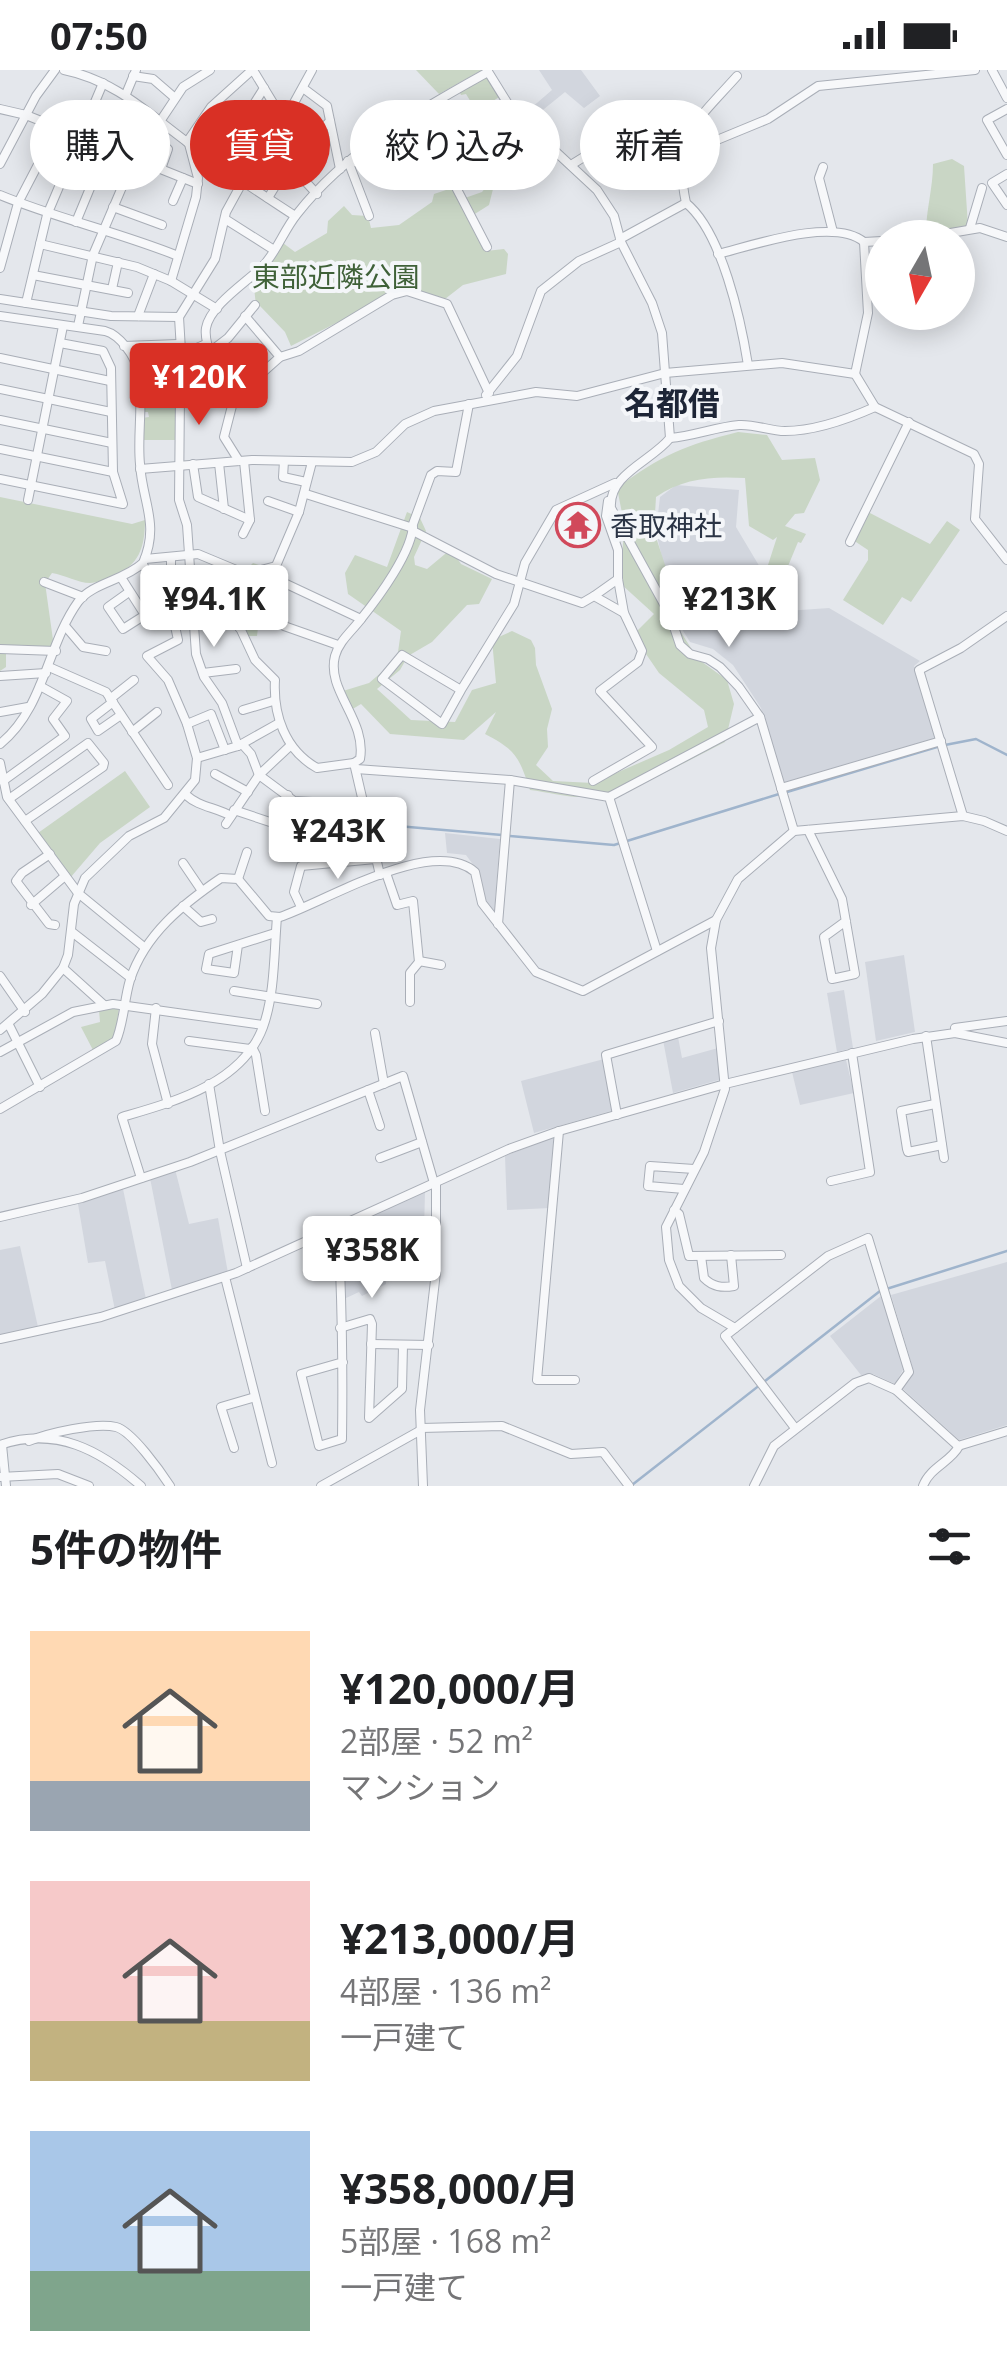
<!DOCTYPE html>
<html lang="ja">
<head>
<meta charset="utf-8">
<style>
  :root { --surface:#fff; --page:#f6f6f6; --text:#202124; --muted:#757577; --accent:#d93025 }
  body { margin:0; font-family:"Open Sans","Noto Sans JP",sans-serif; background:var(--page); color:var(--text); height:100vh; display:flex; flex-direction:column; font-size:38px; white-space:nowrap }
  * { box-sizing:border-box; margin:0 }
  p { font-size:32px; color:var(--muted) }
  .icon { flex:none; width:55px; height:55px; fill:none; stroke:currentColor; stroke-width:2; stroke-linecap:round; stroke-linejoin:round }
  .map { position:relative; height:1416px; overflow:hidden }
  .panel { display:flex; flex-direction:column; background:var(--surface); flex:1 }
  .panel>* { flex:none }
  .hud { position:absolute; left:30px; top:30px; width:948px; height:90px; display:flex; gap:20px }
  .needle { width:65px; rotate:189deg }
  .tools { position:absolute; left:865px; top:150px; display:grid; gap:20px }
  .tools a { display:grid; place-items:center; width:110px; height:110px; border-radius:50%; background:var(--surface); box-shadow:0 5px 25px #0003; font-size:50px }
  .price { position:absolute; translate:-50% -85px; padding:0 22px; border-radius:10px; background:#fff; color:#222; font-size:32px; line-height:65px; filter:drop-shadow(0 2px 5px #0008) }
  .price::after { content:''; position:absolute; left:50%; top:60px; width:30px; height:22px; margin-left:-15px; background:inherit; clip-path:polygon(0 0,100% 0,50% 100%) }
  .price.selected { background:var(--accent); color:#fff }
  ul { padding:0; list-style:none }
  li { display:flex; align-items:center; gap:30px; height:250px; padding:0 30px }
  li span { display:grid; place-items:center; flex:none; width:280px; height:200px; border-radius:0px; color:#555 }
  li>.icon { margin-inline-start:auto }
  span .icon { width:120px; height:120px; fill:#fffc; stroke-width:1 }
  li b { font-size:42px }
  h2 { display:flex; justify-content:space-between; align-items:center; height:120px; padding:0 30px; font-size:42px }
  .chip { padding:0 35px; border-radius:45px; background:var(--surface); box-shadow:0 5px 25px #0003; font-size:35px; line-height:90px }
  .chip.selected { background:var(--accent); color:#fff }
  .status { display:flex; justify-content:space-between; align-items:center; height:70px; padding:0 50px; background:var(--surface); direction:ltr }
  .status svg { height:28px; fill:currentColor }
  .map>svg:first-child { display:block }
  .built { fill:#d2d6de }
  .green { fill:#c9d6c5 }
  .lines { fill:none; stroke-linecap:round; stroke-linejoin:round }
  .stream { stroke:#9fb4cc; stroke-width:2.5 }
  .minor-casing { stroke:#a9aeb7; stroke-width:10 }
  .minor { stroke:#f7f8fa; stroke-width:8 }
  .labels { text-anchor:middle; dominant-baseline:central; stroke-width:8; stroke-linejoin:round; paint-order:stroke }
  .park-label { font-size:28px; fill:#3f6138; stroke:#f4f6f9 }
  .poi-label { font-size:28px; fill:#2b3445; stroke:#f4f6f9; text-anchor:start }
  .quarter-label { font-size:32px; font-weight:bold; fill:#1d2536; stroke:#f4f6f9 }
</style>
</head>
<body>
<div class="status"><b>07:50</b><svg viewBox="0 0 49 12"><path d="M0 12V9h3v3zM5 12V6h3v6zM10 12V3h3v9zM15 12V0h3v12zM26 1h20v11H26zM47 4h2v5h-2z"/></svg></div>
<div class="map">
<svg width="1007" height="1416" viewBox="0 0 1007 1416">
  <rect width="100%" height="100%" fill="#e4e7ec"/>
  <g class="built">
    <polygon points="539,0 581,0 600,26 584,38 565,22 528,52 523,45 552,20"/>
    <polygon points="676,415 739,420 736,457 786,541 829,538 920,591 914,596 936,663 935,668 782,713 761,638 750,621 733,595 713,579 690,572 677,551 656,462 660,427"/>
    <polygon points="445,763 500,769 494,845 487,834 480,804 466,785 447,783"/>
    <polygon points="904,885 915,962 876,971 865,892"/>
    <polygon points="844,920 853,978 837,982 827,923"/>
    <polygon points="678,967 682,988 718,978 722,1009 673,1023 663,970"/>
    <polygon points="604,989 614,1040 534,1063 521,1011"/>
    <polygon points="846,990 854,1023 800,1035 792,1002"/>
    <polygon points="554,1067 550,1138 507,1140 505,1086"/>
    <polygon points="175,1099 189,1154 218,1148 228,1203 172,1220 150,1108"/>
    <polygon points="123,1119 146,1229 115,1240 105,1191 88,1193 78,1134"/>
    <polygon points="425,1121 424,1162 386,1181 386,1214 362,1226 359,1222 344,1229 342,1185 369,1176 367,1148"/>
    <polygon points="20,1176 38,1257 0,1265 0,1180"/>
    <polygon points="1007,1192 1007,1355 959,1370 902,1318 914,1302 891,1225"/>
    <polygon points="881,1226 904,1298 895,1314 873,1304 861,1305 830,1266"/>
  </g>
  <g class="green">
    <polygon points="416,0 482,0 439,24"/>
    <polygon points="486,5 499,27 477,42 466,24 461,25 459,21"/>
    <path d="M952 89 964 96 968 156 926 163C926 140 933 118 933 94Z"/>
    <polygon points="497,103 489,135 470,147 486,181 504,179 508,184 506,204 463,215 445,229 403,219 291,276 285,262 260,236 256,236 254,217 247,212 270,191 283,173 295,182 327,163 328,151 344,136 352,145 368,146 371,158 399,155 432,132 434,124 452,118 462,129 482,122"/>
    <path d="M146 293H164L174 301 176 370H142V348L149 347 148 342H142C141 323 147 310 146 293Z"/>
    <path d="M738 362 767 365 782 390 815 388 820 410 804 443 795 444 785 456 806 464 801 473 798 472 786 501 768 495 777 467 773 470 749 456 745 408C712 406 683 408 656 427L654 461 666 498 675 553 698 589 727 610 734 634 725 672C683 693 633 724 585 727 568 728 548 722 530 720 519 687 516 680 485 664L496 642 464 670 390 664 361 634 351 640 343 621 369 613 397 589 401 561 348 524 345 503 355 485 387 497 407 442 420 448 426 461 414 487 415 495 427 499 451 479 461 494 492 509 479 534 467 535 432 572 408 586 400 600 377 619 411 650 455 652 472 620 496 613 492 570 512 561 531 570 535 578 536 595 552 639 547 659 548 677 536 695 553 711 593 713 669 680 708 657 704 640 659 603 633 565 654 544 621 514 624 453 617 418C661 385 686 375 738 362Z"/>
    <path d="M0 427 132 454 145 450C145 477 139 496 113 506 106 509 97 513 90 513 78 513 65 505 52 503L45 513 54 577H6V597L0 601Z"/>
    <polygon points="868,442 930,474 947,451 960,460 911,532 902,527 883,555 843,530 868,490 868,480 853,470"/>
    <polygon points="253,493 272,500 272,536 260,541 257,566 248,566 234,547 230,516"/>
    <polygon points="125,701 150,737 100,773 70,808 38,763"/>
    <polygon points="114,936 119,938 115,966 94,982 81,957 100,952 99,940"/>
  </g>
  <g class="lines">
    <g class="stream">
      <polyline points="945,675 976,669 1007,685"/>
      <polyline points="787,722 937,677"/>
      <polyline points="374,754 502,765"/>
      <polyline points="510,766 614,775 779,724"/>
      <polyline points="632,1415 880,1221 1007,1181"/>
    </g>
    <defs>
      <g id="minor">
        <path d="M64 0C115 10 150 45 191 75 224 100 260 123 295 146"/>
        <polyline points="253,0 284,51"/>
        <path d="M487 0 513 42 597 120 614 146 621 172 652 233 662 263 670 368C652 391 608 404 611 438L670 545 680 575 690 584 708 589 720 597 739 617 760 647"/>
        <polyline points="992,0 1007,28"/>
        <polyline points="133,6 153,9 175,28"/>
        <path d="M737 6C695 53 672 66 686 133 722 162 741 251 748 295"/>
        <polyline points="303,18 327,36 340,99"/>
        <polyline points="126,24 136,0"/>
        <polyline points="0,39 26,45 198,114"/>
        <polyline points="1007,39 987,50 1007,85"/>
        <polyline points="92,40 146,61 168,79 161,99"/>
        <polyline points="161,50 183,17 210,0"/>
        <polyline points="187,72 211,37 252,0"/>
        <polyline points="348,91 381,96 426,95 448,102 487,177"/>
        <polyline points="348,91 369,146"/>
        <polyline points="217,93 264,18"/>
        <polyline points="0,94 36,26 55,0"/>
        <polyline points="289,94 317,124"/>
        <polyline points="571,95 624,62 643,57 655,56 685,71 717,70 768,49 818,16 975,0"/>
        <polyline points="823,97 819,108 833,162"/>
        <polyline points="1007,104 992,113 1007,135"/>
        <path d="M0 125C58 149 119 162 178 186"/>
        <polyline points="268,128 293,87 330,51"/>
        <polyline points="173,131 183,108"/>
        <polyline points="113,137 162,155"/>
        <polyline points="225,149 274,180"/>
        <polyline points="76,152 107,77"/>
        <polyline points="970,158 982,118"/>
        <polyline points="921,168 980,158 1007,167"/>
        <polyline points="620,169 686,133"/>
        <polyline points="40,174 137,197 171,211 217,239"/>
        <path d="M718 184C754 175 834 147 864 172L882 171"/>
        <polyline points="0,198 18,133 57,58"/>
        <polyline points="33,205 128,223"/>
        <polyline points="171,211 196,127 198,108 189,74"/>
        <polyline points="112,219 118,192"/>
        <polyline points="0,229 111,246 179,247"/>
        <polyline points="26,233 47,145 103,13"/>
        <path d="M0 246 105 261C120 265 135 286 138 301 144 331 137 364 140 394 142 431 160 454 143 493 123 511 92 513 78 532 47 575 44 639 0 674"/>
        <polyline points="138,246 154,204"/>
        <polyline points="245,246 280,287"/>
        <polyline points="78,256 93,185 146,61"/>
        <polyline points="124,276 179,274"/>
        <polyline points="211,281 228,268 255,235"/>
        <polyline points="180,285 206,274"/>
        <polyline points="0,288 110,311"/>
        <polyline points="855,304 868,243 864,172"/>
        <polyline points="183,314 180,323 179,430 187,455 196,584 204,607 222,633 238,676"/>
        <polyline points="0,319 111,342"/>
        <polyline points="230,322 186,317 183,314 179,247 215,189 226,142 243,111 284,51 312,0"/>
        <polyline points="486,325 517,286 541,221 579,191 621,172"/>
        <polyline points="234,328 280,287 299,281 392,225 407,221 447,234 489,323"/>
        <polyline points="0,350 112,373"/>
        <path d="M670 368C694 366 716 357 739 355 755 354 770 361 785 361 816 361 848 349 875 337"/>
        <polyline points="0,379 113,402"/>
        <path d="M239 391 224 367 234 328C223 311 203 278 206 258 210 235 247 212 263 196 277 181 284 160 297 144 347 80 418 41 488 2"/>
        <polyline points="284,391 283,407 306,412"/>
        <polyline points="219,393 224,439"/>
        <polyline points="193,394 198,427 250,450"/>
        <polyline points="140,399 252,390 352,392 376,382 405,354 434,341 536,322 577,326 665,303 782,293 855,304 875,337 974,384 979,394 975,449 1007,490"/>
        <polyline points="0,409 123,434 113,402 111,298 103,281 60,273"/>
        <polyline points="306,424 413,458"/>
        <polyline points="28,430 63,256"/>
        <polyline points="268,431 299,442 312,392"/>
        <polyline points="299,442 276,496 280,511 361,549"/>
        <polyline points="413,461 496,504 582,533 594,526 624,543"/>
        <polyline points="243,464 250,450 244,391"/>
        <polyline points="850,472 909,352"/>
        <polyline points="145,489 198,484 246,504 276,496"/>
        <polyline points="142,494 157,514 171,513 171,487"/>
        <path d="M233 500 227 516 229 545 241 560 255 590 275 610C273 645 285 680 317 698L354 693"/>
        <polyline points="122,509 145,545"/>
        <polyline points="280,511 274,535 284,556 338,575"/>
        <polyline points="44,512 83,527"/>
        <polyline points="594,526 618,509"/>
        <polyline points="66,557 83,577 106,581"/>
        <polyline points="0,579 56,581"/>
        <polyline points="49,597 106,622 168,715"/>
        <polyline points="203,603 236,599"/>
        <polyline points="0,606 46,603"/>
        <polyline points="461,620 442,654 382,609 402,585 461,620 514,534 525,493 556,440 615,413"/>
        <polyline points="110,629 134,610"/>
        <polyline points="113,632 91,649 98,661 121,645"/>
        <polyline points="243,640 273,631"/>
        <polyline points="0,642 28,637"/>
        <polyline points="187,654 211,644 225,680"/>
        <polyline points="132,662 157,642"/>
        <polyline points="242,674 251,684 259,705 294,731 365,735"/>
        <polyline points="197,688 238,676 279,653"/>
        <polyline points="0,693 7,727 78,823 144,877"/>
        <polyline points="356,699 510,710 609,727 657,881"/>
        <polyline points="215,704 248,722"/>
        <polyline points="3,711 65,666 53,649 67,631 40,616"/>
        <polyline points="593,711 652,677 600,621 638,592 642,581 624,543 618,509 618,480 606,446 608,431"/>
        <polyline points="781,718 941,671"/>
        <path d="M186 725C199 737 215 737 231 746"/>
        <polyline points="609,727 760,647 794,761"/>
        <polyline points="9,729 88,673 104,693 103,697 25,751"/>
        <polyline points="234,740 279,755 288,725"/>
        <polyline points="963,746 919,600 961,578 1007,546"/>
        <polyline points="226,754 259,705 291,675"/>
        <polyline points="808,760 842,829 855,904 832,909 824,867 846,851"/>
        <polyline points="323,774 326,733"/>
        <polyline points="50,784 22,803 16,811 49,854 55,855"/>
        <polyline points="183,793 202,821"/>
        <polyline points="386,803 397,835 413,831 419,892 410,903 410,932"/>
        <path d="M380 805 354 693 360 689C367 650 326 621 335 586 339 571 352 561 361 549 378 528 413 481 413 454L431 405 437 401 456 402 469 334"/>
        <polyline points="238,809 247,782"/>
        <polyline points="31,835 65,806"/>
        <polyline points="183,836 201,852 212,849"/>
        <polyline points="301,837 294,822 301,796 375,789"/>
        <polyline points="716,850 711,878 725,1019 704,1082 666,1157 669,1190 679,1216 701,1238 735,1258"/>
        <polyline points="498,854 510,710"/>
        <polyline points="72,862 131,908"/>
        <polyline points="238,875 234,903 206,899 209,884 275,863"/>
        <polyline points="419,891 441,895"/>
        <polyline points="63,898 104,935"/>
        <polyline points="0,906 25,942"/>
        <polyline points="234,921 317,934"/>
        <polyline points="156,938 152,974 168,1034"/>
        <polyline points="9,955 40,1017"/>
        <polyline points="955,958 1007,951"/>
        <polyline points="0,960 42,924 63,898 68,885 74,834 85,808 129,766 164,748 195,710 197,688 187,654 168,610 147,586 178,570 171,538 145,545 123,559 108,537 129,522"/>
        <polyline points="375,963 384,1014"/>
        <polyline points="926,966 944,1088"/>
        <polyline points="189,971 250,979"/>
        <polyline points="252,977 256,985 265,1041"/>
        <polyline points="0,982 73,942 113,934 263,955"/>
        <polyline points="209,1014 220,1081"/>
        <polyline points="368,1020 380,1056"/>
        <polyline points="935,1034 901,1041 907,1079 908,1082 942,1075"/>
        <path d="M0 1039 116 971C124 952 124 930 130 910 145 864 183 834 221 808L238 809 269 846 280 847C325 832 432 765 475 802L482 833 536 902 583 921 716 850 738 809 794 761 963 746 984 751 1007 761"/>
        <polyline points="617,1045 606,985 719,951"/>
        <polyline points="559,1061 537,1310 575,1310"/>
        <polyline points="220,1081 247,1198"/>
        <polyline points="380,1088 422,1072"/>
        <path d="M141 1108 122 1047C173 1032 242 1014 263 957 275 924 274 882 277 847"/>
        <polyline points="831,1111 870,1102 852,983"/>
        <polyline points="684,1119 648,1116 650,1096 694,1099"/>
        <polyline points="674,1140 679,1144 689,1186 781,1185"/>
        <polyline points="0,1147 82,1128 190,1092 403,1006 434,1113"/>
        <path d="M338 1157C342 1228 343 1298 342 1369L319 1376 301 1304 343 1292"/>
        <path d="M701 1186 704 1208C713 1217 722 1218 734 1216L731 1185"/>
        <polyline points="405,1191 436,1174"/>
        <polyline points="225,1207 272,1393"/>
        <polyline points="340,1258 370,1249 372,1254 369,1348 402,1319 403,1275"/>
        <polyline points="0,1269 101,1247 236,1203 509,1079 559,1061 725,1014 913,969 955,963 1007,973"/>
        <polyline points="371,1274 429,1275"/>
        <polyline points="421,1358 502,1356 571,1384 603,1382 629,1416"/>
        <polyline points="795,1358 725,1266 828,1186 868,1168 909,1302 896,1320"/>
        <path d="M29 1371C48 1363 96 1352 116 1357 132 1361 161 1402 170 1416"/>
        <path d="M0 1375C56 1356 100 1380 141 1416"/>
        <polyline points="2,1375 6,1416"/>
        <polyline points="234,1378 221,1337 255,1327"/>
        <polyline points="0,1407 58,1404 89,1416"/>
        <polyline points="321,1416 421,1360"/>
        <polyline points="423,1416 420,1340 436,1202 436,1113"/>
        <polyline points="754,1416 774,1376 855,1313 869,1308 896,1320 958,1376 1007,1361"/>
        <path d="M923 1416C930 1397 951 1392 959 1376"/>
      </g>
    </defs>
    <use href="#minor" class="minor-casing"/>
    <use href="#minor" class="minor"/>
  </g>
  <defs>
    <symbol id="temple-ring" viewBox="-11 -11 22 22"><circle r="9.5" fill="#f4f6f9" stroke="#d1495b" stroke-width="1.5"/><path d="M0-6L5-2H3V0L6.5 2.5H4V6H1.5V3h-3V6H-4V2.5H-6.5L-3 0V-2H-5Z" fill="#d1495b"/></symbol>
  </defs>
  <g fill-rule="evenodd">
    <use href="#temple-ring" x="553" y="430" width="50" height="50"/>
  </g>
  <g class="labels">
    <g class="park-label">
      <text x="336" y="206">東部近隣公園</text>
    </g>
    <g class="poi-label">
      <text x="610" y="455">香取神社</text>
    </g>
    <g class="quarter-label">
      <text x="672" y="332">名都借</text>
    </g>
  </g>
</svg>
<div class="tools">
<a><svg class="needle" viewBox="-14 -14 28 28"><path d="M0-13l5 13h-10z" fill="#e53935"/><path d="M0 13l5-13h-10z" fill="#757577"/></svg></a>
</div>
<b class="price selected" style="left:199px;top:358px">¥120K</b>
<b class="price" style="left:214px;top:580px">¥94.1K</b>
<b class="price" style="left:729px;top:580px">¥213K</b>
<b class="price" style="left:338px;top:812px">¥243K</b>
<b class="price" style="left:372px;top:1231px">¥358K</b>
<div class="hud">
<a class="chip">購入</a>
<a class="chip selected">賃貸</a>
<a class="chip">絞り込み</a>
<a class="chip">新着</a>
</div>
</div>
<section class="panel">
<h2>5件の物件<svg class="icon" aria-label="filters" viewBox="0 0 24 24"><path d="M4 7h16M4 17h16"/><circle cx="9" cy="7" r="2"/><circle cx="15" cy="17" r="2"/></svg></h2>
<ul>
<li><span style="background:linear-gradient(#ffd9b3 75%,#9aa5b1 0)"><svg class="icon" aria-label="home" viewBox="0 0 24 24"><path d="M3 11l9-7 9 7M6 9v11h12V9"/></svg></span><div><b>¥120,000/月</b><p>2部屋 · 52 m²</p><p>マンション</p></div></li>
<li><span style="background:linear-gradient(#f6c9c9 70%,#c2b280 0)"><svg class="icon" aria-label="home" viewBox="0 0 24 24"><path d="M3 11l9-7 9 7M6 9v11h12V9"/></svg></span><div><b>¥213,000/月</b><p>4部屋 · 136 m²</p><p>一戸建て</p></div></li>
<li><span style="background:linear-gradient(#a9c7e8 70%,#7fa58c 0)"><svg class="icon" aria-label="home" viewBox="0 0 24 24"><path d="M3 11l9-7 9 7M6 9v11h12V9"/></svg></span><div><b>¥358,000/月</b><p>5部屋 · 168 m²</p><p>一戸建て</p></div></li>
</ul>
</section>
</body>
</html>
